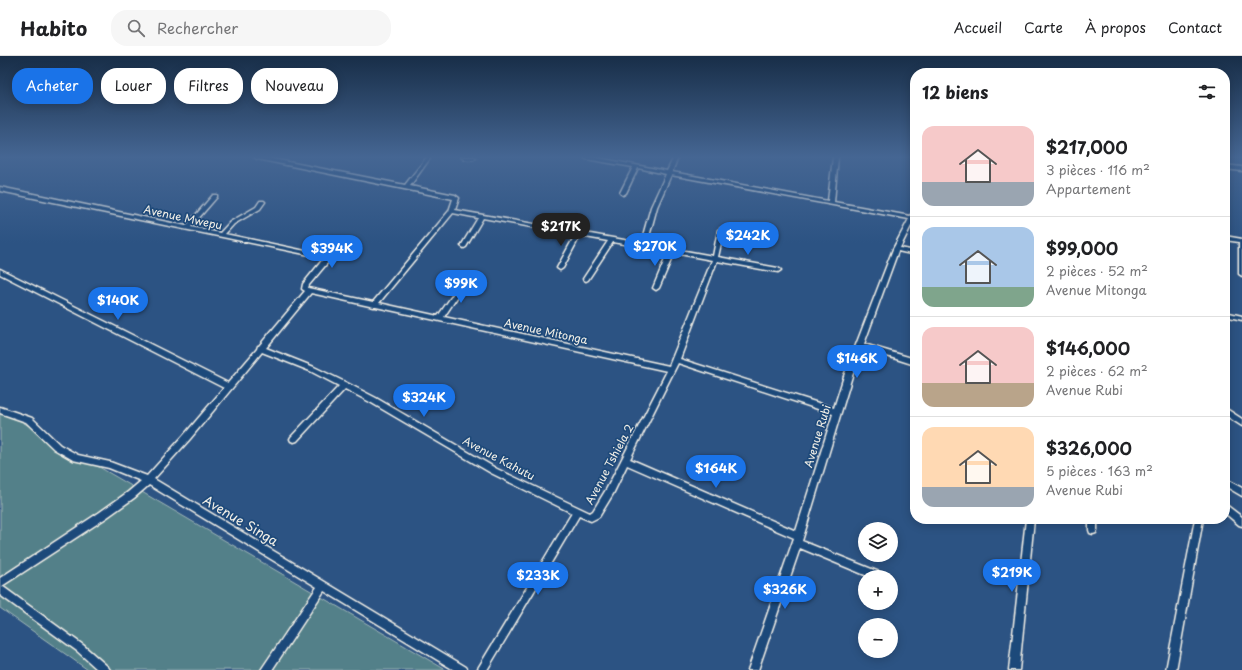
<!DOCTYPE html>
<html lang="fr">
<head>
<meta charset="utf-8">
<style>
  :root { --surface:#fff; --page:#f6f6f6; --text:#202124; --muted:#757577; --line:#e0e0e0; --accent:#1a73e8 }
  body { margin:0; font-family:"Playpen Sans",sans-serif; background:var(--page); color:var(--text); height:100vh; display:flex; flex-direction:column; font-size:15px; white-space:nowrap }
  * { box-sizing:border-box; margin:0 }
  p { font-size:13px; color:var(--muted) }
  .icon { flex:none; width:22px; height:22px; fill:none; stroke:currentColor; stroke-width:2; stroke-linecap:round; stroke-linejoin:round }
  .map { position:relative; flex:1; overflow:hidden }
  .details { position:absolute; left:910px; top:12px; width:320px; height:456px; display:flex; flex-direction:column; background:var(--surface); border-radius:16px; box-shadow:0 2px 10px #0003 }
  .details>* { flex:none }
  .banner { position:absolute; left:12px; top:12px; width:380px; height:36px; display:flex; gap:8px }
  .buttons { position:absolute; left:858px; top:466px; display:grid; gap:8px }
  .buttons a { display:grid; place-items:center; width:40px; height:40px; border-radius:50%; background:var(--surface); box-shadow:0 2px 10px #0003; font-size:20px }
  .price { position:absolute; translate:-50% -34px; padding:0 9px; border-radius:14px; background:var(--accent); color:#fff; font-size:13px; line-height:26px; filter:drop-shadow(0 1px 2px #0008) }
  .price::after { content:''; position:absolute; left:50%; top:24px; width:12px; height:9px; margin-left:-6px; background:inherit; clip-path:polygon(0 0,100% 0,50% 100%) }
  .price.selected { background:#222; color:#fff }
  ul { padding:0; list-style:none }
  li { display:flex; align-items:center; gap:12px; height:100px; padding:0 12px }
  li+li { border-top:1px solid var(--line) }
  li span { display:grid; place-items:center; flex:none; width:112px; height:80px; border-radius:12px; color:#555 }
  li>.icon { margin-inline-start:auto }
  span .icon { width:48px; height:48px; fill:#fffc; stroke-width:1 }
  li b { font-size:17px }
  h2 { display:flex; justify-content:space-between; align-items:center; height:48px; padding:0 12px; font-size:17px }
  .tag { padding:0 14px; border-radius:16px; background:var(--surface); box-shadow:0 2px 10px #0003; font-size:14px; line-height:36px }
  .tag.selected { background:var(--accent); color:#fff }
  header { display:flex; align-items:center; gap:24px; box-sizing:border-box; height:56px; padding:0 20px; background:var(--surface); border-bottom:1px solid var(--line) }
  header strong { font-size:19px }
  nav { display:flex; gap:22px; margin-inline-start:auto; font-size:14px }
  .search { width:280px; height:36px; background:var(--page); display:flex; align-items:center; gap:10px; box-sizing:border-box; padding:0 14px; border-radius:16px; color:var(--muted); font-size:15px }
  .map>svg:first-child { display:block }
  .green { fill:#528089; stroke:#a3b8b8 }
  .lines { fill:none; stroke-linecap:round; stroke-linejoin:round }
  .minor-casing { stroke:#f4f1e8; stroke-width:3 }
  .minor { fill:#1f4a7a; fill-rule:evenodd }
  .labels { text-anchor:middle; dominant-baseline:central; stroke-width:3.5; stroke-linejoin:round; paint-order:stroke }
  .street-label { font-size:11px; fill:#f4f1e8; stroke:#1f4a7a }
  .near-street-label { font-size:13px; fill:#f4f1e8; stroke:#1f4a7a }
</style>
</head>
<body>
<header>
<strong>Habito</strong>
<div class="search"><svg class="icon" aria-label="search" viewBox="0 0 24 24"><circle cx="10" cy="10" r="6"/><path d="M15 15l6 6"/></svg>Rechercher</div>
<nav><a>Accueil</a><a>Carte</a><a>À propos</a><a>Contact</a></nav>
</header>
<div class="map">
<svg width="1242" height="614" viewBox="0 0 1242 614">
  <rect width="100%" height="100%" fill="#2c5383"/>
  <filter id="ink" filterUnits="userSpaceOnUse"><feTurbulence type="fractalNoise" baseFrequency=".025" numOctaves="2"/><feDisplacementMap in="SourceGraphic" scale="8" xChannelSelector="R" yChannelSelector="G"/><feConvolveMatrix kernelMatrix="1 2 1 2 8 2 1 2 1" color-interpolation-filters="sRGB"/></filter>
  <g filter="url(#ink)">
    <polygon class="green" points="0,353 446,614 88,614 0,552"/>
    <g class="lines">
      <defs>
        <g id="minor">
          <path d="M254 101H263L405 129 427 101H431L410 130 455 139 459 142 455 154 641 187 651 151 666 118 638 112 626 137 623 139 620 137 633 111 586 103 584 101H593L667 115 674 101H678L672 116 828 145 833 101H838L834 146 910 160 913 156 915 155V162L900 192 915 195V199L898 195 864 288 915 303V309L862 292 852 320 802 485 884 518 885 521H870L800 492 758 614H748L794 482 627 409 613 438 599 461 591 465 579 460 487 614H477L572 457 491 417 370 346 345 333 297 385 294 386 291 385 290 383 291 381 339 330 310 315 262 296 190 383 154 423 466 611 468 614H454L324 535 272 614H261L317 531 149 429 134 442 106 462 2 530 83 589 108 611 110 614H98L77 595 0 539V522L100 456 128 436 141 425 109 412 73 404 54 393 26 366 0 357V351L32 362 60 389 78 399 110 406 147 420 184 379 224 332 0 218V213L228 327 257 293 258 290H259L305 235 302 233 303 228 324 202 0 135V131L186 170 213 139H217V141L191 171 220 177 230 166 256 151 260 145H264L265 146 260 153 234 168 225 178 329 200 330 204 329 205 309 229 308 232 373 246 449 155 453 143 257 103ZM671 119 909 163 893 193 844 320 834 352 680 303 717 205 778 216 781 214 778 212 718 201 724 174 721 172 718 174 713 200 647 188 657 151ZM453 157 478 162 461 190 464 192 466 191 483 162 575 179 557 212 560 214 563 212 580 180 608 185 583 223 586 225 588 224 613 186 640 191 643 193 645 192 668 196 653 232 656 234 659 232 674 197 712 204 669 310 444 261 470 222 467 220 465 221 438 260 379 247ZM311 237 374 251H376L667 315 607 432 593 455 590 457 497 413 376 342 347 327 314 311 266 292ZM678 307 833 358 796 475 630 403Z"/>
          <path d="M461 101H474L476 102C472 105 464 104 461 101Z"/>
          <polygon points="1225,109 1242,111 1242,115 1225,113"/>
          <polygon points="1225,180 1242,183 1242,220 1239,218 1239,186 1225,184"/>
          <polygon points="1225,256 1242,260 1242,264 1225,260"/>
          <polygon points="1225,352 1242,363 1242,370 1225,359"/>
          <polygon points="1225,423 1242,432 1242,440 1225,430"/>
          <polygon points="1225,448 1242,461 1242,470 1239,469 1225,457"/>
          <polygon points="1026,463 1034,463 1019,614 1009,614"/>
          <polygon points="1089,463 1097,463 1097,474 1096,477 1093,478 1090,477 1089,474"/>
          <polygon points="1195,463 1203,463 1176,614 1166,614"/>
        </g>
      </defs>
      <use href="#minor" class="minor-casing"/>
      <use href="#minor" class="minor"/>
    </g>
  </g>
  <linearGradient id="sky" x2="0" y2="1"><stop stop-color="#182e48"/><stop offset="0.54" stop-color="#456693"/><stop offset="1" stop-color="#456693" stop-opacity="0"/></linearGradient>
  <rect width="1242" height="187" fill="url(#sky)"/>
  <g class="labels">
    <g class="street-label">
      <text transform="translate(183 161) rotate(12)">Avenue Mwepu</text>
      <text transform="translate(546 275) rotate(12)">Avenue Mitonga</text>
      <text transform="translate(817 380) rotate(-73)">Avenue Rubi</text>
      <text transform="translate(499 402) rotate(28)">Avenue Kahutu</text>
      <text transform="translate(609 408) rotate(-62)">Avenue Tshiela 2</text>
    </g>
    <g class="near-street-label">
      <text transform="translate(241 464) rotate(31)">Avenue Singa</text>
    </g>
  </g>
</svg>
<div class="buttons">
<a><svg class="icon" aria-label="layers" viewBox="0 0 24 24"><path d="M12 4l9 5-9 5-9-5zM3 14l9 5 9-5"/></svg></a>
<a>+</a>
<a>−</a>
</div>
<b class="price selected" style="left:561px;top:191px">$217K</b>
<b class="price" style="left:748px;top:200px">$242K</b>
<b class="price" style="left:655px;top:211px">$270K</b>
<b class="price" style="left:332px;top:213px">$394K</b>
<b class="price" style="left:461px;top:248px">$99K</b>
<b class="price" style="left:118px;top:265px">$140K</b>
<b class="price" style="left:857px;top:323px">$146K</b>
<b class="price" style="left:424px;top:362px">$324K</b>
<b class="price" style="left:716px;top:433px">$164K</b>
<b class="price" style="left:1012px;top:537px">$219K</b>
<b class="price" style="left:538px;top:540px">$233K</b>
<b class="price" style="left:785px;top:554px">$326K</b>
<div class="banner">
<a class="tag selected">Acheter</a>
<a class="tag">Louer</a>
<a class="tag">Filtres</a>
<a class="tag">Nouveau</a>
</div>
<section class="details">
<h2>12 biens<svg class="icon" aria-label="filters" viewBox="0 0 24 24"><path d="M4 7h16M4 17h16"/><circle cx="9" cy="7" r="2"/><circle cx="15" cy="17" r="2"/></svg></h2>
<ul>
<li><span style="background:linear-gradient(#f6c9c9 70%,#9aa5b1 0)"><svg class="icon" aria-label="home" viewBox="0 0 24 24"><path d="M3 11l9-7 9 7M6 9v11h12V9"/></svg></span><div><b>$217,000</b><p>3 pièces · 116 m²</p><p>Appartement</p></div></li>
<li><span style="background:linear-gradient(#a9c7e8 75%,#7fa58c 0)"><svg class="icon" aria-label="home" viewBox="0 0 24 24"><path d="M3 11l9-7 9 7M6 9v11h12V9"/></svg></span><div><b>$99,000</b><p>2 pièces · 52 m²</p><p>Avenue Mitonga</p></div></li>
<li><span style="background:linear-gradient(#f6c9c9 70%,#b9a48a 0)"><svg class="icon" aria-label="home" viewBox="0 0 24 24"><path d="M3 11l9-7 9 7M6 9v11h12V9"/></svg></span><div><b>$146,000</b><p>2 pièces · 62 m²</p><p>Avenue Rubi</p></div></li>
<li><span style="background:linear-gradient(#ffd9b3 75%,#9aa5b1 0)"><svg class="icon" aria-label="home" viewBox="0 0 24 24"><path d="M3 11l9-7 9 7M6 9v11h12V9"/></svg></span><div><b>$326,000</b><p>5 pièces · 163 m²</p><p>Avenue Rubi</p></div></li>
</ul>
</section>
</div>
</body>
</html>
